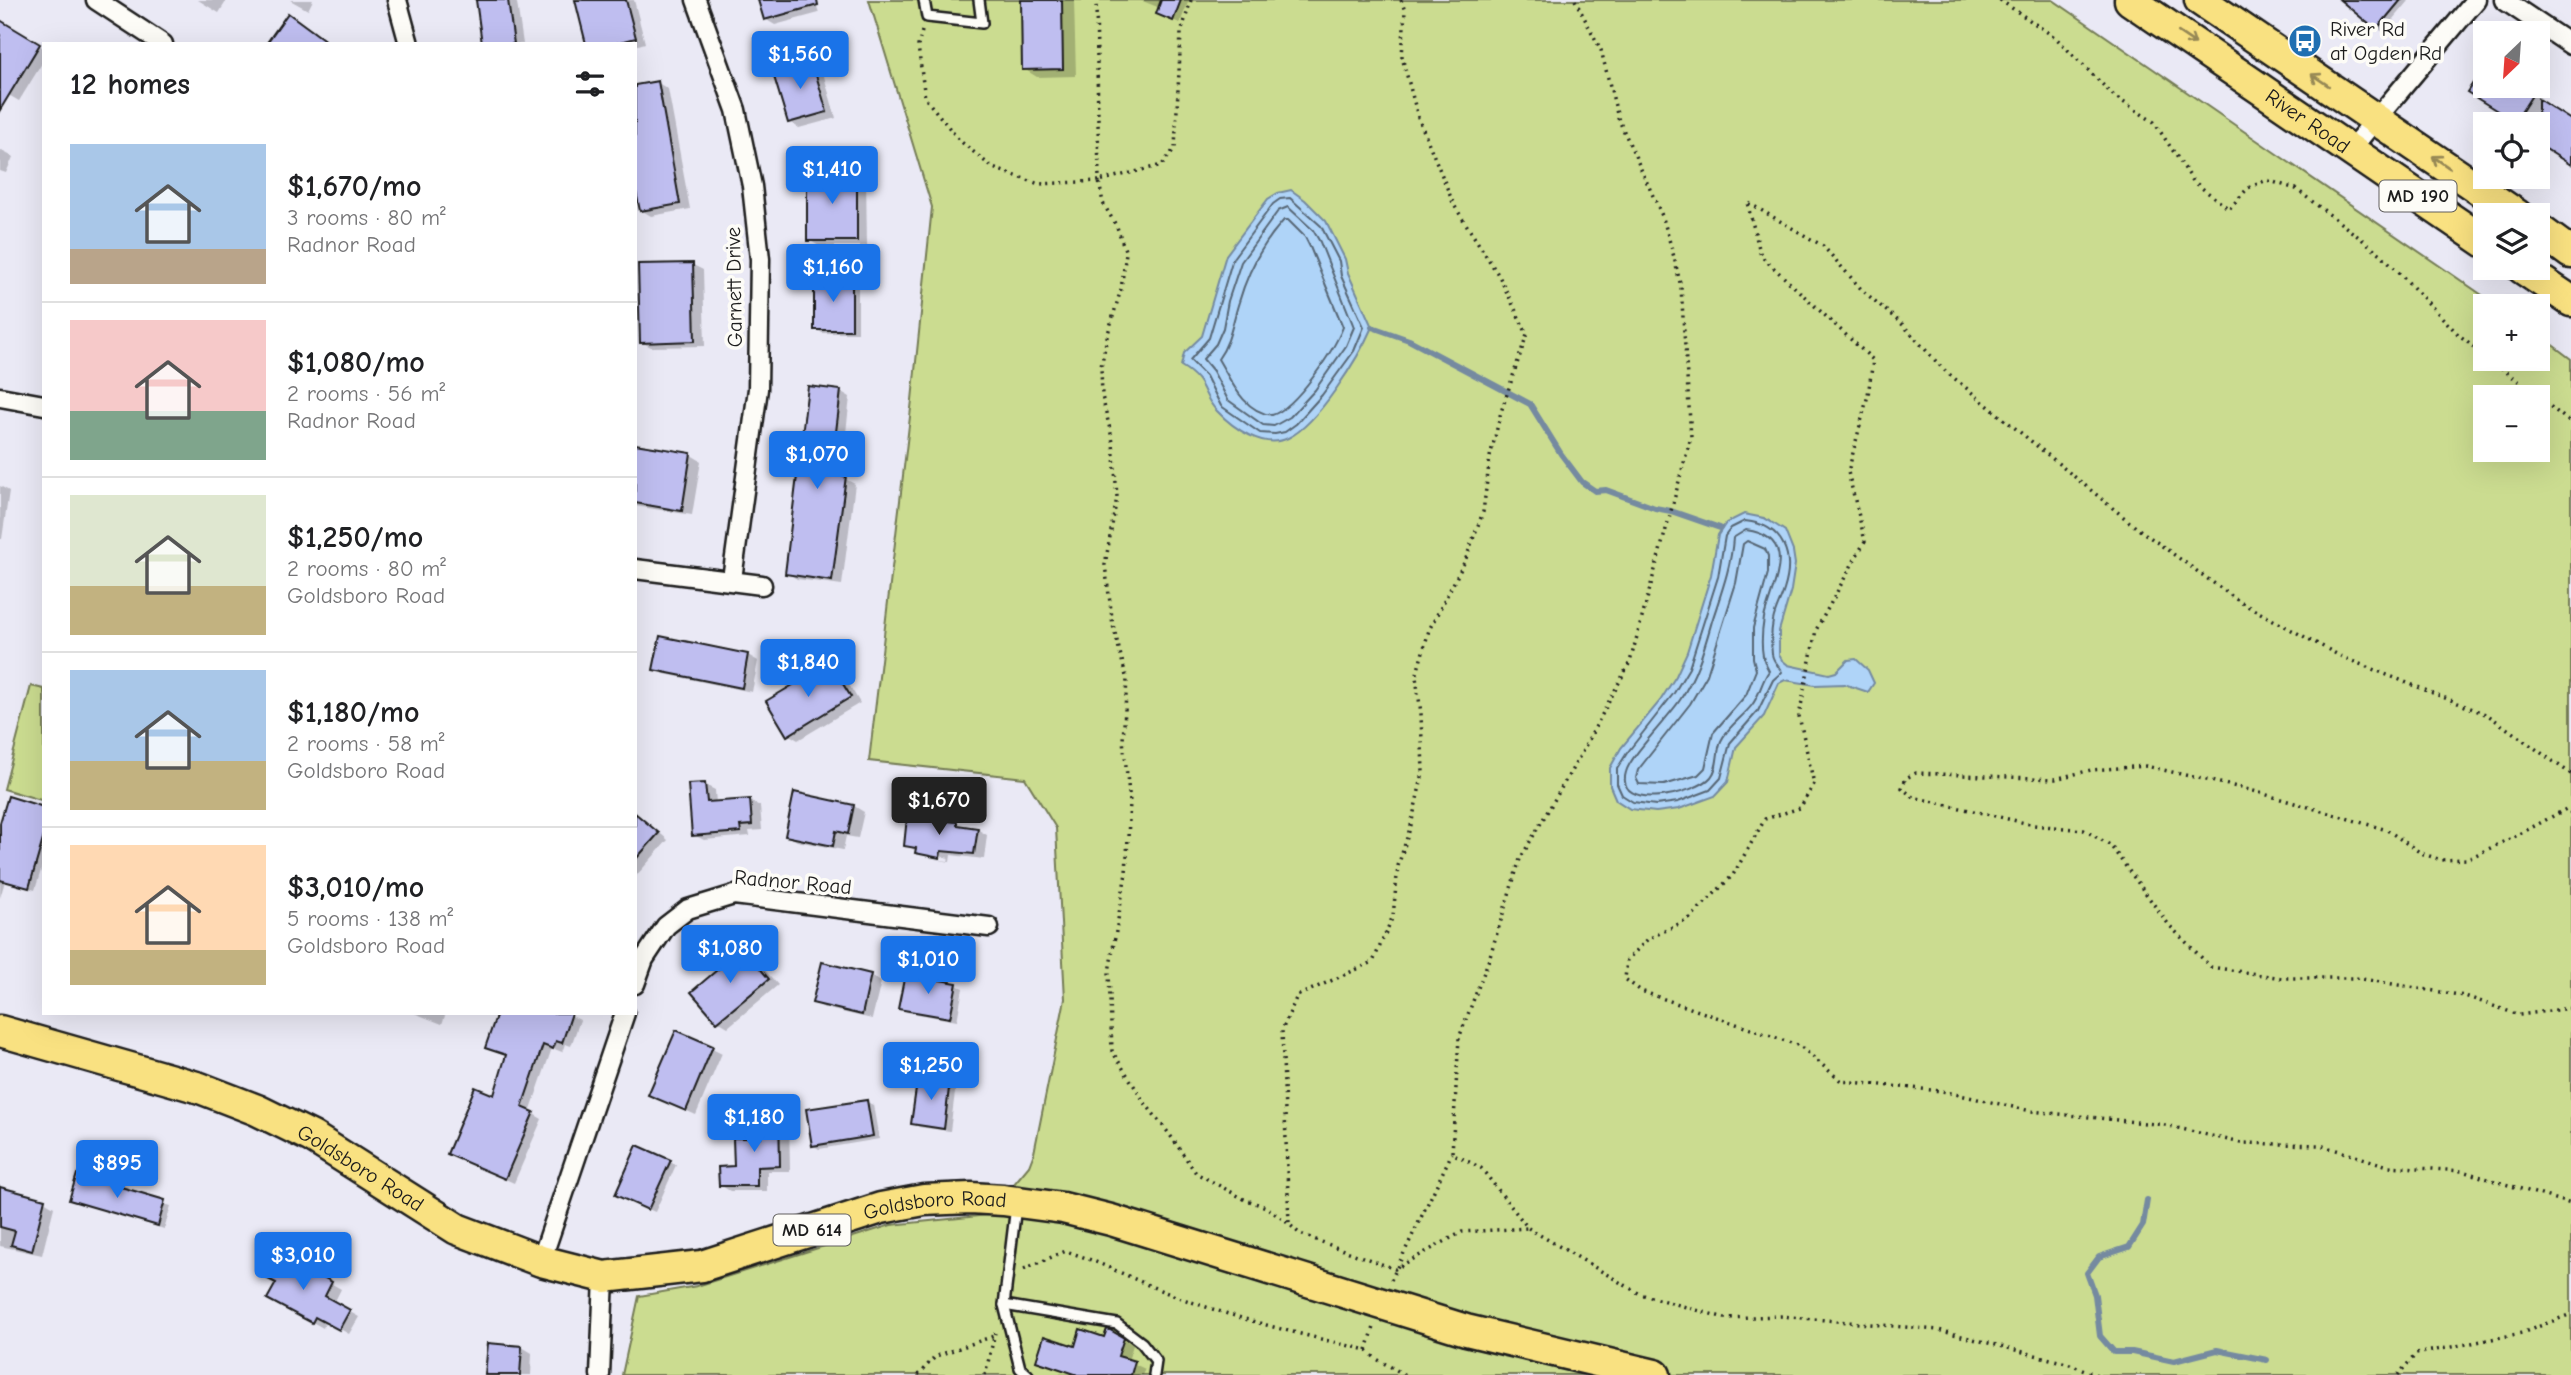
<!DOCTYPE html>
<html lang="en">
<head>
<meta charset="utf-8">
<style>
  :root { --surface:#fff; --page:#f6f6f6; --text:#202124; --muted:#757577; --line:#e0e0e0; --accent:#1a73e8 }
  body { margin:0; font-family:"Comic Neue",sans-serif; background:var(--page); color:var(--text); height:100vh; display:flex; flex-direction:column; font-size:26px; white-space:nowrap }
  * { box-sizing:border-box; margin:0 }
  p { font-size:23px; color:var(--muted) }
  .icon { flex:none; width:38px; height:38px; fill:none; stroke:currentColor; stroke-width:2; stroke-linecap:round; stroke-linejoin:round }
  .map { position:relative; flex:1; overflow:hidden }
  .sheet { position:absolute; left:42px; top:42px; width:595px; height:973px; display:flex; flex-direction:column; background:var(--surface); border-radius:0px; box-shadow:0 7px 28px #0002 }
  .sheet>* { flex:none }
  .needle { width:46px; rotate:205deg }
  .controls { position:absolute; left:2473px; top:21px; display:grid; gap:14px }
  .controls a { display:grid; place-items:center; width:77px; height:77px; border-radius:0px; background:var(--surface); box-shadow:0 7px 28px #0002; font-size:35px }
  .price { position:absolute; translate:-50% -60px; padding:0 16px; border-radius:7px; background:var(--accent); color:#fff; font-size:23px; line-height:46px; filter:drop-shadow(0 2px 4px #0008) }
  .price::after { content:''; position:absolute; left:50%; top:42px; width:21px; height:16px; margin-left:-10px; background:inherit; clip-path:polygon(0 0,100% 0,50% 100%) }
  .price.active { background:#222; color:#fff }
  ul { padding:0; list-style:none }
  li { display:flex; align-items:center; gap:21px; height:175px; padding:0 28px }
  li+li { border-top:2px solid var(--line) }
  li span { display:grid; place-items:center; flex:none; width:196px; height:140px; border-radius:0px; color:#555 }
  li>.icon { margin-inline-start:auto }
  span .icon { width:84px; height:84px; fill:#fffc; stroke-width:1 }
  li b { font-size:30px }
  h2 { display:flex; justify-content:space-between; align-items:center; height:84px; padding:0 28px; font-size:30px }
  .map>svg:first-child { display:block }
  .green { fill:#cbdc90; stroke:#747c56; stroke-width:2; fill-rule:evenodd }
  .water { fill:#afd4f8; stroke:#748aa0; stroke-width:2 }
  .shadow { fill:#0003 }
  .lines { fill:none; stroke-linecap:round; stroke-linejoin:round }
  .shore { stroke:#576674; stroke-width:2 }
  .stream { stroke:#748aa0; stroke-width:6 }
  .building { fill:#bfbef0; stroke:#1c1c1c; stroke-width:2 }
  .lane-casing { stroke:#1c1c1c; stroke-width:14 }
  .street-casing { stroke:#1c1c1c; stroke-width:23 }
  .primary-casing { stroke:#1c1c1c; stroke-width:35 }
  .path { stroke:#1c1c1c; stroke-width:3.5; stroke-dasharray:2 5; stroke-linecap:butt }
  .lane { stroke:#fdfcf7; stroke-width:9 }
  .street { stroke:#fdfcf7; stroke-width:18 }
  .primary { stroke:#f9e181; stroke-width:30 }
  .oneway { stroke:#968854 }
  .labels { text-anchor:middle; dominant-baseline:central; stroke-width:7; stroke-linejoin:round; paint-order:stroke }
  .shield { fill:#fdfcf7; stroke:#605f5e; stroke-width:2 }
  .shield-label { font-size:19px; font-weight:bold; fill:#1c1c1c }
  .poi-label { font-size:21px; fill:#1c1c1c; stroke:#fdfcf7; text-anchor:start }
  .street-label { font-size:21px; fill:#1c1c1c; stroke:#fdfcf7 }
</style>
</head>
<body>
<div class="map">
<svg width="2571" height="1375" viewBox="0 0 2571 1375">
  <rect width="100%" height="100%" fill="#eae9f5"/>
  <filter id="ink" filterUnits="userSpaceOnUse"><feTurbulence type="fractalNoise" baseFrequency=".0143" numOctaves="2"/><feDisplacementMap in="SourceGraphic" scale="14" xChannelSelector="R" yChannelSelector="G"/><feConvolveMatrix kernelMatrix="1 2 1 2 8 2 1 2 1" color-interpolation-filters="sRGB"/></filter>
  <g filter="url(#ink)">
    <g class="green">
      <path d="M869 0H2053L2498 306H2485V359H2538V334L2571 359V1375H622L639 1296 697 1286 891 1225 988 1215 1029 1166 1034 1153 1065 999 1056 828 1025 778 869 761 912 400 932 207ZM2485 397H2538V450H2485Z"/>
      <polygon points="31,686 44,689 44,801 4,789"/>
    </g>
    <g class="water">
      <path d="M1291 190 1305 200 1326 221 1345 259 1348 273 1372 327C1359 357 1318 424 1288 438 1264 450 1233 428 1217 411 1200 394 1208 382 1181 366L1184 353 1202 336 1226 255 1268 199 1278 193Z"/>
      <polygon points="1744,514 1764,518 1776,525 1785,531 1793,551 1795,564 1791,590 1779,631 1779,655 1782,660 1788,665 1829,674 1836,672 1848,660 1856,659 1868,670 1874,683 1868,692 1844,684 1815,685 1785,680 1779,683 1764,716 1736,747 1728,782 1715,796 1679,809 1656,812 1630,809 1616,800 1610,786 1610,768 1621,748 1660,701 1676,676 1687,652 1711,575 1718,535 1726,523"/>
    </g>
    <g class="shadow">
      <polygon points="198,0 227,0 219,13"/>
      <polygon points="290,0 313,0 308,10"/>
      <polygon points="487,0 512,0 517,3 523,44 484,44"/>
      <polygon points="577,0 634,0 645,43 635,46 635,44 588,44"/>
      <polygon points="760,0 815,0 819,13 775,25 765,19"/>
      <polygon points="1023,0 1074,0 1076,76 1037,77 1024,69"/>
      <polygon points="1140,0 1189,0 1180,23 1164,17 1160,8"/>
      <polygon points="2359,0 2407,0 2409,1 2383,32 2377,28"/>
      <polygon points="4,25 44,48 44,60 19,101 0,90 0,31"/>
      <polygon points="811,60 821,66 836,118 799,128 789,122"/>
      <polygon points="658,83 668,89 690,209 651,216 641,210"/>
      <polygon points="2485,84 2485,86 2521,86 2541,98 2539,101 2571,121 2571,163 2538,135 2538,124 2521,124 2470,91"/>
      <polygon points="0,150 13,157 6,173 0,171"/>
      <polygon points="856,172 866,177 867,246 819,246 809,240"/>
      <polygon points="693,265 703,270 705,346 651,347 641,342"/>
      <polygon points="852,279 858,282 858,333 822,333 816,329"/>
      <polygon points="840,391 850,397 841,477 855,484 842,585 797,579 787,573"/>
      <polygon points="635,446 691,455 701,461 692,515 635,506"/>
      <polygon points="0,486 9,491 2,539 0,539"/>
      <polygon points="661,638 748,655 758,661 752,692 665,674 655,669"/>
      <polygon points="830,665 840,670 860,703 798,740 788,734"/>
      <polygon points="705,785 715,790 716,803 750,801 760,806 762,830 749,831 750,836 704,840 694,835"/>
      <polygon points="796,794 854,806 864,812 858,838 846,836 843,850 797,841 787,835"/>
      <polygon points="44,808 44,860 35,890 5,881 0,898 0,829"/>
      <polygon points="635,812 668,840 635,877"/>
      <polygon points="957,824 963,828 977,829 987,835 984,859 951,855 950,862 925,857 948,861 949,858 925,853 925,856 906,845"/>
      <polygon points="743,950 753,956 778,985 728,1027 718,1021 693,992"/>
      <polygon points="823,965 871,976 881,982 872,1019 824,1008 814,1003"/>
      <polygon points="956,985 963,988 957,1021 907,1012 900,1008"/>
      <polygon points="414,1013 446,1013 442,1024"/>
      <polygon points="566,1013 580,1020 571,1046 565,1044 562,1052 552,1048 530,1112 542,1119 514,1183 457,1158 495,1097 508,1056 487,1047"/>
      <polygon points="712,1048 722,1053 696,1115 651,1095"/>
      <polygon points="919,1077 950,1082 956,1085 950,1131 919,1127 913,1123"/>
      <polygon points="867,1102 873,1105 879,1139 819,1149 813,1145"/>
      <polygon points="779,1112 789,1118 790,1171 767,1171 767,1191 730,1191 720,1185 763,1139"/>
      <polygon points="670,1162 676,1165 655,1212 623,1198"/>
      <polygon points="78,1177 171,1206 164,1229 71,1200"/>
      <polygon points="0,1189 44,1201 54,1207 42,1255 0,1246"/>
      <polygon points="277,1253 341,1289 334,1303 359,1317 349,1334 326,1321 323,1328 270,1298 278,1283"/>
      <polygon points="1105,1339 1123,1339 1133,1345 1128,1361 1145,1369 1142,1375 1075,1375 1038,1360"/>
      <polygon points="522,1347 532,1353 531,1375 487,1375"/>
    </g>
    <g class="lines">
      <g class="shore">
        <polygon points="1290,198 1321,226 1339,261 1341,276 1364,327 1354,351 1322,395 1296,424 1285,432 1275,434 1260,433 1221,406 1206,376 1190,360 1209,338 1233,258 1273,204 1280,199"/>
        <polygon points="1288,207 1313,230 1320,242 1354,327 1346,346 1315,390 1290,417 1274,426 1263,425 1228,400 1213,371 1203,359 1216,344 1223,328 1228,301 1241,262 1278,211"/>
        <path d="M1284 220H1288L1305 237 1310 247 1343 327C1334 350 1296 408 1272 415 1243 412 1231 380 1218 359 1231 341 1232 323 1239 302 1248 271 1262 244 1284 220Z"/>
        <path d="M1745 521C1784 525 1795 556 1784 590 1781 600 1775 610 1773 621 1771 631 1771 644 1772 654 1773 662 1779 666 1782 672L1773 680 1758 711 1730 743 1721 778 1710 790 1678 802 1656 805 1633 802 1622 795 1617 784V769L1627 753 1674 693 1689 668 1718 577 1725 536 1731 528Z"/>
        <path d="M1746 530C1802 538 1771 586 1764 618 1762 630 1761 645 1763 656 1764 662 1767 667 1769 671 1761 682 1760 695 1752 705 1742 718 1728 726 1721 741 1716 752 1719 768 1711 777 1697 794 1614 813 1626 772 1630 756 1669 717 1680 700 1697 675 1704 649 1712 621 1721 593 1731 568 1733 538Z"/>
        <polygon points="1747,541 1765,549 1768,556 1768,573 1753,628 1753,658 1756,670 1746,695 1713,733 1705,768 1698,775 1664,785 1639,784 1636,778 1638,770 1690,704 1707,675 1736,583 1743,544"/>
      </g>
      <g class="stream">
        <polyline points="1372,327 1409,340 1530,404 1561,454 1582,482 1595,491 1606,490 1655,508 1671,511 1720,528"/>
        <polyline points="2147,1200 2143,1225 2129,1247 2099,1257 2087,1273 2095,1295 2100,1336 2114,1352 2132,1352 2174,1361 2217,1350 2267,1360"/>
      </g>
    </g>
    <g class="building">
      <polygon points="476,0 508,0 514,44 482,44"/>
      <polygon points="575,0 626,0 636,38 613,44 586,44"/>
      <polygon points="758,0 817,0 818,5 764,20"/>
      <polygon points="1021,0 1062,0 1063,69 1022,70"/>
      <polygon points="1161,0 1181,0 1173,21 1156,14"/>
      <polygon points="2340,0 2401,0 2376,30"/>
      <polygon points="288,13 330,44 266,44"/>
      <polygon points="0,20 40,44 0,110"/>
      <polygon points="811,58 827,112 788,123 772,70"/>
      <polygon points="2477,77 2485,82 2485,86 2524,86 2534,92 2515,122 2467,92"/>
      <polygon points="658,81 680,204 640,211 635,187 635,85"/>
      <polygon points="2538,99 2571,120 2571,165 2538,144"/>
      <rect x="807" y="170" width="50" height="71"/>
      <polygon points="693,263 695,341 640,343 638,264"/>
      <rect x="814" y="277" width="38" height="53"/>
      <polygon points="808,386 841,390 831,474 846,476 832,581 785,574"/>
      <polygon points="635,444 691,453 682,511 635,503"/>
      <polygon points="660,636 748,654 742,688 653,670"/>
      <polygon points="830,663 851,697 787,736 766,701"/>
      <polygon points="705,783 707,802 750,799 752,825 740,826 741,832 692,836 688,784"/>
      <polygon points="794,792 854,805 848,834 836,831 833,846 785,836"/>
      <polygon points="8,796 44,807 44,836 29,888 0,880 0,823"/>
      <polygon points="635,813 659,833 635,860"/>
      <polygon points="907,817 957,822 957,825 978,828 974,854 941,851 940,858 915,853 916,848 904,846"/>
      <polygon points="743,948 769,979 717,1022 691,992"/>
      <polygon points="822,962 871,974 862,1015 812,1003"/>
      <polygon points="905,974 957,983 950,1018 898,1009"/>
      <polygon points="497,1013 572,1013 562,1043 556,1041 553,1049 543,1045 522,1107 534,1112 505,1179 447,1154 475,1087 494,1095 506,1055 485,1048"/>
      <polygon points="676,1030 713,1046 686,1111 648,1095"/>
      <polygon points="918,1075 950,1080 944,1129 911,1124"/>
      <polygon points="867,1100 873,1136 812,1146 806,1109"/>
      <polygon points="779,1110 780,1166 757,1167 757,1186 719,1186 718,1167 734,1166 733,1138 761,1138 761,1111"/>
      <polygon points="637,1145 671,1160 648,1210 615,1195"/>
      <polygon points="77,1174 165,1200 158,1226 69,1200"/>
      <polygon points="0,1187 45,1199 32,1251 11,1245 15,1231 0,1227"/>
      <polygon points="276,1251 332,1282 325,1296 350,1310 339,1330 315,1317 312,1323 267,1299 276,1283 262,1276"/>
      <polygon points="1080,1329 1104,1337 1107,1329 1110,1330 1124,1338 1118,1356 1135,1361 1131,1375 1078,1375 1036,1361 1044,1336 1075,1346"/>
      <polygon points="488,1343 522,1346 520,1375 485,1375"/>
    </g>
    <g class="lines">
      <defs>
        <g id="lane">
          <polyline points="924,0 927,17 982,23 979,0"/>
          <polyline points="1016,1206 1004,1305 1020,1368 1028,1375"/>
          <polyline points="1004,1305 1117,1324 1142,1343 1156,1361 1154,1375"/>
        </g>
        <g id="street">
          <polyline points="96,0 163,44"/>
          <polyline points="397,0 409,44"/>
          <polyline points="696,0 736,110 752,186 760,259 758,389 732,579"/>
          <polyline points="2504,0 2571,45"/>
          <polyline points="2350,150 2476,0"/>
          <polyline points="0,397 44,405"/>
          <polyline points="635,569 762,585"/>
          <polyline points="635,984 644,959 666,926 688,909 734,895 989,927"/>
          <polyline points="541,1261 625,1013"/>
          <polyline points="600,1375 604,1277"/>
        </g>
        <g id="primary">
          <path id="s1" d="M2130 0 2485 242"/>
          <polyline points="2200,0 2517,215"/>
          <polyline points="2538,229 2571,253"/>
          <polyline points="2522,268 2571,301"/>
          <path id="s2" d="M0 1031 200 1088 257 1110 312 1137 457 1229 541 1261 604 1277 702 1266 881 1208 924 1200 971 1198 1003 1200 1063 1208 1111 1220 1466 1330 1655 1375"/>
        </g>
      </defs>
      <use href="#lane" class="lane-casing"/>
      <use href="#street" class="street-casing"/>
      <use href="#primary" class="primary-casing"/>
      <g class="path">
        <polyline points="1191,0 1181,33 1175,148 1162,165 1099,181 1103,203 1117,227 1126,253 1121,289 1107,337 1101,367 1102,396 1113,442 1117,497 1105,565 1113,625 1127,680 1123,740 1130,802 1126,873 1109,972 1112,1051 1145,1103 1170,1135 1196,1173 1244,1199 1266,1207 1289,1224"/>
        <polyline points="1401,0 1405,11 1402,57 1418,117 1454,205 1499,276 1527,334 1501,412 1490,457 1483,512 1465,561 1429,630 1416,677 1421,713 1423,773 1411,825 1398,866 1393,916 1373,962 1297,996 1282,1030 1289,1224 1300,1234 1395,1269 1462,1232 1528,1228"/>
        <polyline points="1575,0 1601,50 1618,118 1663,218 1674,257 1681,287 1691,437 1630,662 1581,754 1520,859 1489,959 1459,1038 1452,1153 1481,1168 1528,1228 1640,1294 1725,1318 1780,1316 1938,1330 2070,1364 2097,1375"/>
        <polyline points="2000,0 2056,38 2114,96 2154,122 2193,181 2229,209 2248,188 2267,180 2296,189 2381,254 2459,335 2485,355"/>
        <polyline points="922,31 918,46 925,98 959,140 993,168 1039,184 1099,181 1096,0"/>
        <polyline points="2490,359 2571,423"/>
        <polyline points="2571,774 2488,715 2342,657 2240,602 2137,528 1943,369 1903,325 1862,290 1823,246 1747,202 1761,256 1873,360 1868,395 1848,472 1865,541 1816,630 1799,716 1814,784 1800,808 1765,819 1733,875 1689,919 1648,939 1627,960 1625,979 1641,991 1800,1046 1841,1081 1942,1091 2031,1111 2165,1125 2241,1143 2320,1145 2388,1166 2462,1171 2571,1204"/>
        <polyline points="2571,813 2566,809 2516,836 2467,859 2441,860 2421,853 2387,830 2250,790 2146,766 2091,770 2055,779 1916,773 1906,778 1902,788 1913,797 2034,825 2084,830 2110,845 2169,925 2211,967 2282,978 2356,978 2465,996 2519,1015 2571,1008"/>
        <path d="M1024 1269 1066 1251C1097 1261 1125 1275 1155 1288 1223 1316 1295 1333 1367 1350L1375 1358 1405 1375"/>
        <polyline points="1391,1280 1452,1153"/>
        <polyline points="1367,1350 1374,1327"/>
        <polyline points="918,1375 936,1356 994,1336"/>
        <polyline points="985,1375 995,1333"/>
        <polyline points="2398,1375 2416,1354 2522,1333 2571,1314"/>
      </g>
      <use href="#lane" class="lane"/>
      <use href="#street" class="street"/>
      <use href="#primary" class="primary"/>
    </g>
    <defs><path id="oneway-shaft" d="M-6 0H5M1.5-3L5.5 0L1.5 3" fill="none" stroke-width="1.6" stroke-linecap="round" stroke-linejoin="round" transform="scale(1.75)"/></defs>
    <g class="oneway">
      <use href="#oneway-shaft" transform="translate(2187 38) rotate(34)"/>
      <use href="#oneway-shaft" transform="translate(2320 80) rotate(-146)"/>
      <use href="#oneway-shaft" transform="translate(2441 162) rotate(-145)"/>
    </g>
  </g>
  <defs>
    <symbol id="bus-disc" viewBox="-11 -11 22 22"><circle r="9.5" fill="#1f6fb2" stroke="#fdfcf7"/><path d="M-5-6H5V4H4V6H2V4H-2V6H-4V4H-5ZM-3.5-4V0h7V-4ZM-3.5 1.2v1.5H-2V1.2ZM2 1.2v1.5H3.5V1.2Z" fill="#fff"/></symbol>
  </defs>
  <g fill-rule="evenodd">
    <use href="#bus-disc" x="2286" y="22" width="38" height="38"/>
  </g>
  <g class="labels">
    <g class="shield">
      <rect x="2379.5" y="180.5" width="77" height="31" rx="5"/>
      <rect x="773.5" y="1214.5" width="77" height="31" rx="5"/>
    </g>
    <g class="shield-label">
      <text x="2418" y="196">MD 190</text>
      <text x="812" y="1230">MD 614</text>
    </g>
    <g class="poi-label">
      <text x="2330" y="29">River Rd<tspan x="2330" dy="24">at Ogden Rd</tspan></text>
    </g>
    <g class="street-label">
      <text stroke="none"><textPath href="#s1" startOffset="215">River Road</textPath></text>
      <text transform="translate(734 287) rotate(-91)">Garnett Drive</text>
      <text transform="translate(793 882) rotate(5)">Radnor Road</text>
      <text stroke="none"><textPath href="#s2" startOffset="388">Goldsboro Road</textPath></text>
      <text stroke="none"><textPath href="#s2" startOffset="998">Goldsboro Road</textPath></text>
    </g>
  </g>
</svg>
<div class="controls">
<a><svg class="needle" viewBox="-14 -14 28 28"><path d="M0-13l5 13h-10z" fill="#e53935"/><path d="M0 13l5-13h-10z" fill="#757577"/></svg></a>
<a><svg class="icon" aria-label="locate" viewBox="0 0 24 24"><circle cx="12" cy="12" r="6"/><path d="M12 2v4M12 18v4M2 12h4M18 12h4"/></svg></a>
<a><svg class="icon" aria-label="layers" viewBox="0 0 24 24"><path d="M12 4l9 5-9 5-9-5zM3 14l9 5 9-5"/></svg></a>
<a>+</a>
<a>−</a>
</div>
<b class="price" style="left:800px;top:91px">$1,560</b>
<b class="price" style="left:832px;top:206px">$1,410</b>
<b class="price" style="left:833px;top:304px">$1,160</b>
<b class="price" style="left:817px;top:491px">$1,070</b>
<b class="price" style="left:808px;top:699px">$1,840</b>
<b class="price active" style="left:939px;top:837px">$1,670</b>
<b class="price" style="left:730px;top:985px">$1,080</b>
<b class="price" style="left:928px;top:996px">$1,010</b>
<b class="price" style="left:931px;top:1102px">$1,250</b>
<b class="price" style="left:754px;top:1154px">$1,180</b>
<b class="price" style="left:117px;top:1200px">$895</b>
<b class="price" style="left:303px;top:1292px">$3,010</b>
<section class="sheet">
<h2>12 homes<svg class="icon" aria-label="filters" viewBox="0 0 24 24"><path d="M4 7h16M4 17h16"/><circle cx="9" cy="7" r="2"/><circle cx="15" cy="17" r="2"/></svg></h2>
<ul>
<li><span style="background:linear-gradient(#a9c7e8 75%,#b9a48a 0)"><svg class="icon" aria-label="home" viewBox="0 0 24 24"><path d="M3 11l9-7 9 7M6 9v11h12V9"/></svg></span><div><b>$1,670/mo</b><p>3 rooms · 80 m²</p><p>Radnor Road</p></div></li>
<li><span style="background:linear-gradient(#f6c9c9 65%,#7fa58c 0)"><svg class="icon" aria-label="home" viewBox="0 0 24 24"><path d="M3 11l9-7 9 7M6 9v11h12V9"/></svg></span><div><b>$1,080/mo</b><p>2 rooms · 56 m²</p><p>Radnor Road</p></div></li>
<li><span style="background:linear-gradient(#dfe7d0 65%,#c2b280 0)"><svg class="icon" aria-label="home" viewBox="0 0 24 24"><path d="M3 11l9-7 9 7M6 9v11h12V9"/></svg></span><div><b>$1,250/mo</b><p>2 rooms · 80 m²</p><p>Goldsboro Road</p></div></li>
<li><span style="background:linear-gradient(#a9c7e8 65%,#c2b280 0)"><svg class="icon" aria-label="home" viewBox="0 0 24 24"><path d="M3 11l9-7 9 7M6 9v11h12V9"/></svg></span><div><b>$1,180/mo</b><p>2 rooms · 58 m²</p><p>Goldsboro Road</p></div></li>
<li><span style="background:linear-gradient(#ffd9b3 75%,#c2b280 0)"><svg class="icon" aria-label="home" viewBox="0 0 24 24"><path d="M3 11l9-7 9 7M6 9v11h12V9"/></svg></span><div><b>$3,010/mo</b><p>5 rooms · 138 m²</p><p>Goldsboro Road</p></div></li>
</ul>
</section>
</div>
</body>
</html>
